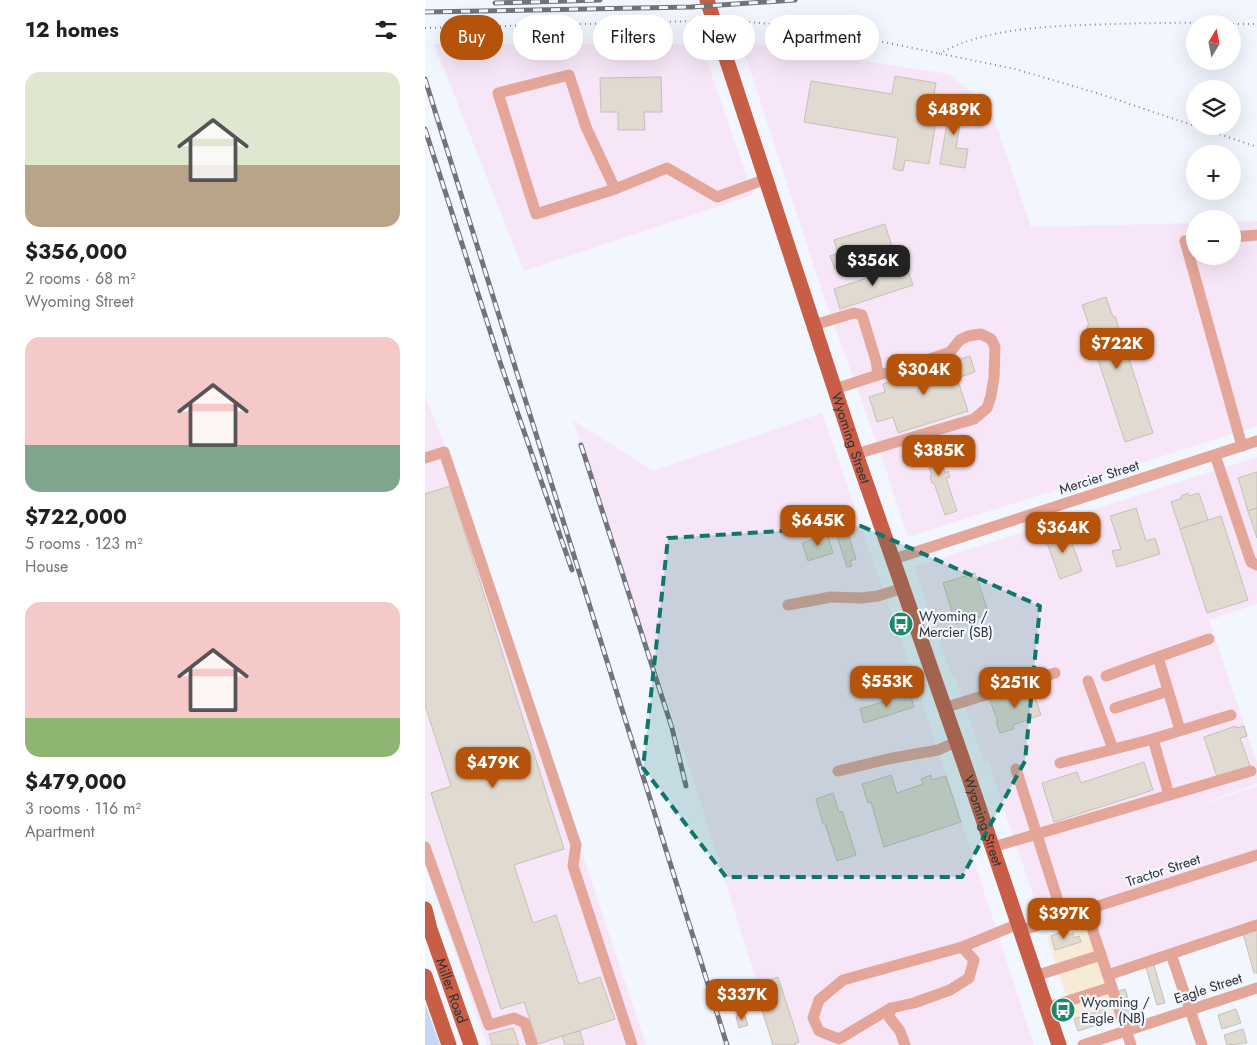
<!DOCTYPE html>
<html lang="en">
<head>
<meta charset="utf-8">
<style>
  :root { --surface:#fff; --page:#f2f2f2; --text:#202124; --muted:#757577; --accent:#b45309 }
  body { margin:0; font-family:Jost,sans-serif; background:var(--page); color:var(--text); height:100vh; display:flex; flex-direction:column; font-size:19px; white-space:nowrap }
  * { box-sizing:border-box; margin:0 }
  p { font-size:16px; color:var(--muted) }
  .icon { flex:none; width:28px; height:28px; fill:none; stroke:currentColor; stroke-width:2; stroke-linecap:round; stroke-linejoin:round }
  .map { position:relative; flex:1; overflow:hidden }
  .drawer { display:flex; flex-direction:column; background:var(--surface); width:425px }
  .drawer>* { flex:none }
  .guide { position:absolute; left:15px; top:15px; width:475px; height:45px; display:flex; gap:10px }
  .needle { width:32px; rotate:10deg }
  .tools { position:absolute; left:761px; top:15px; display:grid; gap:10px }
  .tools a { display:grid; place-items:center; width:55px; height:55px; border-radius:50%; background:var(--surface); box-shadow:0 5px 20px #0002; font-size:25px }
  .price { position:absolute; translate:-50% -42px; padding:0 11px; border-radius:10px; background:var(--accent); color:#fff; font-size:16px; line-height:32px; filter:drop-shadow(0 1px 2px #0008) }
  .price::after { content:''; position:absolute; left:50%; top:30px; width:15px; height:11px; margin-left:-8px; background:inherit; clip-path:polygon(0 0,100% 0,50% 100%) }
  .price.current { background:#222; color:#fff }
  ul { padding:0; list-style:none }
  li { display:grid; align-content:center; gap:10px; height:265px; padding:0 25px }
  li span { display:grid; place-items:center; height:155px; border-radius:15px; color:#555 }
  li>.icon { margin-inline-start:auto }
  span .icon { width:90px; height:90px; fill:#fffc; stroke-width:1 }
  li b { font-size:21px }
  h2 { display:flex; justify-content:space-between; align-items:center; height:60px; padding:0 25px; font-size:21px }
  .pill { padding:0 18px; border-radius:22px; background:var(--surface); box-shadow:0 5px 20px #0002; font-size:18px; line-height:45px }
  .pill.current { background:var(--accent); color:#fff }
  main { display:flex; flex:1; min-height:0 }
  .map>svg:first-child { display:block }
  .commercial { fill:#f7ead6 }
  .industrial { fill:#f7e6f7 }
  .green { fill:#c7d6f6 }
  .building { fill:#e1dad0; stroke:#c6c0b6 }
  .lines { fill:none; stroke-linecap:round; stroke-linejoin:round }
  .path { stroke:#888b91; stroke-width:2; stroke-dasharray:1 4; stroke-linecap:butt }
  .minor { stroke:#e3a698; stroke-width:11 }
  .major { stroke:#c95e46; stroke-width:15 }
  .rail-casing { stroke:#727479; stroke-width:5 }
  .rail { stroke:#f2f6fe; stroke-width:3; stroke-dasharray:9; stroke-linecap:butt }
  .path-bridge { stroke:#888b91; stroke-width:2; stroke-dasharray:1 4; stroke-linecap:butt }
  .marked { fill:#0f766e; fill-opacity:0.2; stroke:#0f766e; stroke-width:4; stroke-dasharray:10 6; stroke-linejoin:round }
  .labels { text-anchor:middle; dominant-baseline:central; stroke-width:4.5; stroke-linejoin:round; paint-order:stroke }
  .street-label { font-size:14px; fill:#303135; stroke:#f2f6fe }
  .poi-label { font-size:14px; fill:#303135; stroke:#f2f6fe; text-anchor:start }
</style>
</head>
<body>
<main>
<section class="drawer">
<h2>12 homes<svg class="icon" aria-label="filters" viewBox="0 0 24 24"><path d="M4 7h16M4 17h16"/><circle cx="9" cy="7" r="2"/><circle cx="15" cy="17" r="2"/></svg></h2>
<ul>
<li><span style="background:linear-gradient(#dfe7d0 60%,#b9a48a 0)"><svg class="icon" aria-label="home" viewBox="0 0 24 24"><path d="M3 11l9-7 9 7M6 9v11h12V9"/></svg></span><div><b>$356,000</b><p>2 rooms · 68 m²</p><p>Wyoming Street</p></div></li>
<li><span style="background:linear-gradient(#f6c9c9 70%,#7fa58c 0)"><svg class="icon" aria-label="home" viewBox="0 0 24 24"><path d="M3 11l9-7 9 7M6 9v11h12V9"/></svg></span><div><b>$722,000</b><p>5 rooms · 123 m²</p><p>House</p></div></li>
<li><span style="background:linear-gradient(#f6c9c9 75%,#8fb573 0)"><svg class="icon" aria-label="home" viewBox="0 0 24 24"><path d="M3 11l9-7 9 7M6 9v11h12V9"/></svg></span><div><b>$479,000</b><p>3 rooms · 116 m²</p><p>Apartment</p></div></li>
</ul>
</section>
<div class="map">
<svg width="832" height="1045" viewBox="0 0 832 1045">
  <rect width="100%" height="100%" fill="#f2f6fe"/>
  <polygon class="commercial" points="663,923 693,1019 653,1032 622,936"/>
  <g class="industrial">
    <polygon points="316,42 524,74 565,107 606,227 770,223 770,256 808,256 808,222 832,221 832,426 483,537 456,455 397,291"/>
    <polygon points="9,44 276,44 328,195 99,271"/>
    <polygon points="0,396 26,460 221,1045 62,1045 0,865"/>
    <polygon points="397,413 497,702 609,1045 347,1045 330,976 267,775 148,420 228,471"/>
    <polygon points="832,457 832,604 784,620 832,763 832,784 738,817 832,786 832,920 683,970 659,898 614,913 563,761 559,762 531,680 526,674 489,567"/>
  </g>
  <polygon class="green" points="0,1003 15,1045 0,1045"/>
  <g class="building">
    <polygon points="470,76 511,83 508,101 514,102 504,164 480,160 478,171 468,169 473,138 379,122 386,81 467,94"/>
    <polygon points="236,77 237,112 219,112 220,130 193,130 193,112 176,112 175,78"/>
    <polygon points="527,94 538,96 539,100 531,148 543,149 540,168 515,164"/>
    <polygon points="460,224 468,250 410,269 405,256 413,253 409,240"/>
    <polygon points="481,265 488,285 415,309 409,289"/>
    <polygon points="681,297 688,317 690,316 728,433 700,442 662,326 664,325 657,305"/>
    <polygon points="545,356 550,372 532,378 543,411 473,433 468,417 452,422 444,397 460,392 458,384"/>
    <polygon points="509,440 520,473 523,471 525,477 521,478 532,511 520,515 509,483 507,483 505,476 507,476 496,444"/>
    <polygon points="832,472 832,508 823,511 813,478"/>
    <polygon points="25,486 139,849 89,865 108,923 131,915 154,984 175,977 190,1019 113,1044 99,1002 76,1009 6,793 26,786 0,705 0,494"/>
    <polygon points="763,493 764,496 774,493 783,520 755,529 746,502 757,498 756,496"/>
    <polygon points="711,508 721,541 730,538 735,554 692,567 687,551 696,549 685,516"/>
    <polygon points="832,508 832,538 823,511"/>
    <polygon points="796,516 823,600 782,613 755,529"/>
    <polygon points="421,527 431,559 425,561 427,566 422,567 410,530"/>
    <polygon points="642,529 657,571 635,579 620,537"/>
    <polygon points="401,530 408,553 383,561 377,543 392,538 391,533"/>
    <polygon points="550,573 564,614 531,624 518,583"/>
    <polygon points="607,688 616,715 588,725 589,729 575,733 571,722 573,722 564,698 574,695 575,698"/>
    <polygon points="485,693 489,707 439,723 435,709"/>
    <polygon points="811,726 812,728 819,726 822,736 815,738 825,766 792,777 779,737"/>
    <polygon points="719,762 728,790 629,822 617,783 652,772 656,783"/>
    <polygon points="466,775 472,793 498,784 496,779 506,775 507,780 521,776 536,822 459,847 446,802 443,803 437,784"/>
    <polygon points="408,793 414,812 417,811 431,855 412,861 400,824 398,824 391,799"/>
    <polygon points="832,929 832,973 829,973 818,933"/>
    <polygon points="642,930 644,935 648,933 649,938 654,936 656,942 630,950 626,936"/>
    <polygon points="728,962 740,1003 732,1005 720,964"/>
    <polygon points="353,977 374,1042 370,1043 371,1045 348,1045 329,985"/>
    <polygon points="700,989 708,1013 700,1016 693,991"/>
    <polygon points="680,1009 684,1021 653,1031 649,1019"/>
    <polygon points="811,1009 816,1023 797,1029 793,1015"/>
    <polygon points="319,1013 323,1025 314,1028 311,1016"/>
    <polygon points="88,1028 94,1045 67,1045 64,1034"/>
    <polygon points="818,1029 822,1043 802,1045 799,1035"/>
    <polygon points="155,1031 159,1045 140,1045 137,1036"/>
  </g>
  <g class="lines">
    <g class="path">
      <polyline points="304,20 395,29 590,69 672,93 770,126"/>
      <polyline points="808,24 832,24"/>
      <polyline points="0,28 274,21"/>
      <path d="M514 54C562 26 633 26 688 24 727 23 767 22 806 24"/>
      <polyline points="771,126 832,147"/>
    </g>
    <g class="minor">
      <polyline points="190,189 161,127 144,75 73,93 111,214 190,189 242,168 292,197 341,179"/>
      <polyline points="808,237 832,235"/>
      <polyline points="770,240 760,241 817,446"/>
      <polyline points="389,325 429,313 437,315 451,361 453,375 410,389"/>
      <polyline points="431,454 549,419 562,408 566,396 569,377 570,347 566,339 556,334 543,336 535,340 525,352 474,370 453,375"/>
      <polyline points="790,455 826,562 832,565"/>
      <polyline points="0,458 19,452 151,845 148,866 207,1045"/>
      <polyline points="469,559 832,441"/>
      <polyline points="363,605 406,597 436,598 453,596 478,588"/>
      <polyline points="681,676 733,657"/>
      <polyline points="663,681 688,749"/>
      <polyline points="519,708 630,673"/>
      <polyline points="690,708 743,691"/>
      <polyline points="755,730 733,657 784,639"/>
      <polyline points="728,739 806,715"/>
      <polyline points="635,763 728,739 744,795"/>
      <polyline points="591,769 633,901"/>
      <polyline points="413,771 463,759 513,750 531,742"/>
      <polyline points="0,847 64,1025 89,1018 100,1023 107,1045"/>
      <polyline points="568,847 826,771"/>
      <polyline points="661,910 706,1045"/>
      <polyline points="595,931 832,855"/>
      <polygon points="537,947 549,960 544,978 525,990 489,1003 466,1008 414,1039 394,1031 388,1018 394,1000 418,980"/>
      <polyline points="537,947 593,924"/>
      <polyline points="746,954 777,1045"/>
      <polyline points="683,975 832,925"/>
      <polyline points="610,976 676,955"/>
      <polyline points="466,1008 464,1017 475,1031 480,1045"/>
      <polyline points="621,1008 687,987"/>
      <polyline points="658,1045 832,988"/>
    </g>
    <g class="major">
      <path id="s1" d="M282 0 431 454 540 766 634 1045"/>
      <path id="s2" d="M0 909 5 929 46 1045"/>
      <polyline points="0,976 24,1045"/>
    </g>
    <defs>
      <g id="rail">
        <polyline points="70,3 175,0"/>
        <polyline points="0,12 266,7 370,0"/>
        <polyline points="0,79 302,1045"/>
        <polyline points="0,129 76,365 147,570"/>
        <polyline points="156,445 247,728 261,786"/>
      </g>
    </defs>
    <use href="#rail" class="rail-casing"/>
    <use href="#rail" class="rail"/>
    <polyline class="path-bridge" points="274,21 304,20"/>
  </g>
  <path class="marked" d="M436 526 615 606 600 761 537 877H301L218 768 243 538Z"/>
  <defs>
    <symbol id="bus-disc" viewBox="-11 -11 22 22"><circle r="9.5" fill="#198969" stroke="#f2f6fe"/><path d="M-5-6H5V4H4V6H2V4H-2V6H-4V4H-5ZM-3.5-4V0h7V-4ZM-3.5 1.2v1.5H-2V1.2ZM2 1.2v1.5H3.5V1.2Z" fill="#fff"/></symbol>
  </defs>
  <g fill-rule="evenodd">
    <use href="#bus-disc" x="462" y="610" width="28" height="28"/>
    <use href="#bus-disc" x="624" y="996" width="28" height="28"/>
  </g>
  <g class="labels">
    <g class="street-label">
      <text stroke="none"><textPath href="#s1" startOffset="461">Wyoming Street</textPath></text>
      <text transform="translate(674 477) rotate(-18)">Mercier Street</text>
      <text stroke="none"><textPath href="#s1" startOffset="866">Wyoming Street</textPath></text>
      <text transform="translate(738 870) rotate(-18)">Tractor Street</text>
      <text transform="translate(783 988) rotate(-18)">Eagle Street</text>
      <text stroke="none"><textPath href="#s2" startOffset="86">Miller Road</textPath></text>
    </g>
    <g class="poi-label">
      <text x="494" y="616">Wyoming /<tspan x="494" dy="16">Mercier (SB)</tspan></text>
      <text x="656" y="1002">Wyoming /<tspan x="656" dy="16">Eagle (NB)</tspan></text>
    </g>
  </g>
</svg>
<div class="tools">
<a><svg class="needle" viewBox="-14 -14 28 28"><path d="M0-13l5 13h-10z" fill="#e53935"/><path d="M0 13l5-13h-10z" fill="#757577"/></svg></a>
<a><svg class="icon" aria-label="layers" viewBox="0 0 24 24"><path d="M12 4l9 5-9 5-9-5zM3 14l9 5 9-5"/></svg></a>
<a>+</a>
<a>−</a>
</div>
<b class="price" style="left:529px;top:136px">$489K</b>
<b class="price current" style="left:448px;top:287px">$356K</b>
<b class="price" style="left:692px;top:370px">$722K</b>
<b class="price" style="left:499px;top:396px">$304K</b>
<b class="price" style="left:514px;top:477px">$385K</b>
<b class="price" style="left:393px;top:547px">$645K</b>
<b class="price" style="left:638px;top:554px">$364K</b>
<b class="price" style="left:462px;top:708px">$553K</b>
<b class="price" style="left:590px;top:709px">$251K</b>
<b class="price" style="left:68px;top:789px">$479K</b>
<b class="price" style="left:639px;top:940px">$397K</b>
<b class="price" style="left:317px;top:1021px">$337K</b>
<div class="guide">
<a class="pill current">Buy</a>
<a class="pill">Rent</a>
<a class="pill">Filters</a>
<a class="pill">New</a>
<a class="pill">Apartment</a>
</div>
</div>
</main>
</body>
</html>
